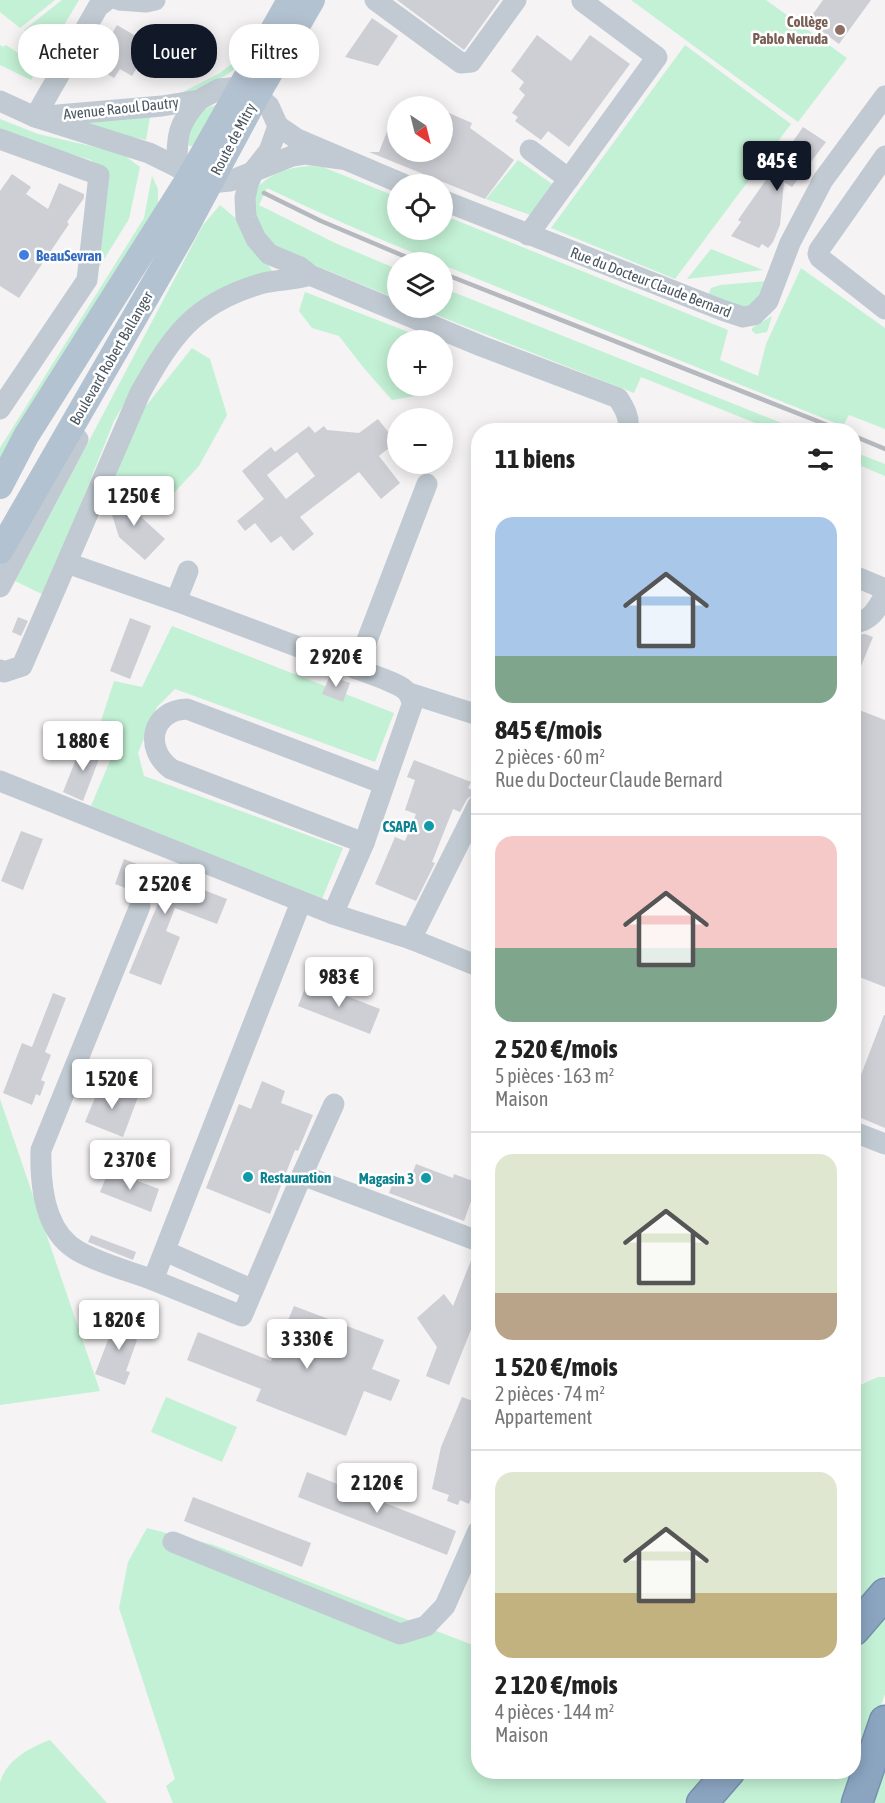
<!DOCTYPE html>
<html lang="fr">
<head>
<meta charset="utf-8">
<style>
  :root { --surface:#fff; --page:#f2f2f2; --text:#222; --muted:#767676; --line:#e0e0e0; --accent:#111827 }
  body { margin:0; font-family:"Asap Condensed",sans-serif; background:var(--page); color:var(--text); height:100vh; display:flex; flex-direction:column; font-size:22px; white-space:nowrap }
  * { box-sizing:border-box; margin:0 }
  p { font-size:20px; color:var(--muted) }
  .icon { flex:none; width:33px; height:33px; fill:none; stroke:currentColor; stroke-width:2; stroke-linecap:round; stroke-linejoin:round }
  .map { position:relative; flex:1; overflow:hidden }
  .side { position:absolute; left:471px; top:423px; width:390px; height:1356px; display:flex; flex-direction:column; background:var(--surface); border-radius:24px; box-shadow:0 3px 15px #0003 }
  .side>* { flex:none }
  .banner { position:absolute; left:18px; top:24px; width:363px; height:54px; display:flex; gap:12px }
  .needle { width:39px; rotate:145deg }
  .buttons { position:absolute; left:387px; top:96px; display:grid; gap:12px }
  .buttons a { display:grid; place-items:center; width:66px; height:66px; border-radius:50%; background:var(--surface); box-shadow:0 3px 15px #0003; font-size:30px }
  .price { position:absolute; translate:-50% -51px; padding:0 14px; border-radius:6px; background:#fff; color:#222; font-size:20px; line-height:39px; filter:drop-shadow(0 2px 3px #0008) }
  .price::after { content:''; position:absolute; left:50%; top:36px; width:18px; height:14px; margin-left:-9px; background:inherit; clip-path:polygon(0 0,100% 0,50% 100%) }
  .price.current { background:var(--accent); color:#fff }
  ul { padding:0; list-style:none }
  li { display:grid; align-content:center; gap:12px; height:318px; padding:0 24px }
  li+li { border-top:2px solid var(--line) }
  li span { display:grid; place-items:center; height:186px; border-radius:18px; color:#555 }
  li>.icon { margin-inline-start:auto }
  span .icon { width:108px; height:108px; fill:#fffc; stroke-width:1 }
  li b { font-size:26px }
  h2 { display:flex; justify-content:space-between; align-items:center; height:72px; padding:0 24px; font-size:26px }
  .pill { padding:0 21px; border-radius:24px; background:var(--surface); box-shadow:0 3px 15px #0003; font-size:21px; line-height:54px }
  .pill.current { background:var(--accent); color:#fff }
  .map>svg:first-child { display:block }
  .green { fill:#c3f1d5 }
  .building { fill:#cdcfd5; fill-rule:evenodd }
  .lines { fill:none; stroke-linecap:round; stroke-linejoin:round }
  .highway-casing { stroke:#7690ad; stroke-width:33 }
  .minor { stroke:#c1cad2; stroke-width:21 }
  .major { stroke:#b3c2d1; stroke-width:26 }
  .highway { stroke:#8ba5c1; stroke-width:30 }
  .rail { stroke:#b5b8bd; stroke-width:4.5 }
  .education-dot { fill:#8d6e63; stroke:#fff; stroke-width:2 }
  .shop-dot { fill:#3f7fe0; stroke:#fff; stroke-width:2 }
  .culture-dot { fill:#0f9aa8; stroke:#fff; stroke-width:2 }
  .labels { text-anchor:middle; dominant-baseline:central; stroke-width:5; stroke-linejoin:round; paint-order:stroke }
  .education-label { font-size:15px; font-weight:bold; fill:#785e54; stroke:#fff; text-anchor:end }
  .street-label { font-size:15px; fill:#4a5661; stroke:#fff }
  .shop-label { font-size:15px; font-weight:bold; fill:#366cbe; stroke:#fff; text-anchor:start }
  .culture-label { font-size:15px; font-weight:bold; fill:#0d838f; stroke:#fff; text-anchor:end }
</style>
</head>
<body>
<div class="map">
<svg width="885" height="1803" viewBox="0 0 885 1803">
  <rect width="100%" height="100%" fill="#f5f3f3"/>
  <g class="green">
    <polygon points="0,0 55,0 20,28 0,12"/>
    <polygon points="62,0 79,0 31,80 0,65 0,45 3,47 6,45 27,59 35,57 39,48 37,43 24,30"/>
    <polygon points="631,0 766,0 847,58 798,122"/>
    <polygon points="685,45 791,124 675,279 551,228"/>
    <path d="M242 56C237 79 190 91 171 98L220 73Z"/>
    <path d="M217 105 197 146H189C181 127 199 108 217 105Z"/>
    <polygon points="151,111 146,140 57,120"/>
    <polygon points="0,119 38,134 121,153 140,167 129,219 93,277 97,166 91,160 0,132"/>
    <polygon points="518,160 555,186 536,217 486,199"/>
    <path d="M309 166 323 167 397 197 398 230H442L443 215 728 330 720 360 758 376 766 344 801 268 885 328V429L849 415 843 426 443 265 442 262H436C379 239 323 215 267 188L259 205 335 243 397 269V299L270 247 256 220 254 190C272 173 285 168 309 166Z"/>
    <polygon points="152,176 158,189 158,205 0,460 0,448 144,218"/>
    <polygon points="220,205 239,221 273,272 152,357 114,421 44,595 15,581 203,225"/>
    <polygon points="711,249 763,270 687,279"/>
    <path d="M766 281C756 320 735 306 708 295L711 288 720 285Z"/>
    <polygon points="443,288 799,430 773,430 641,377 634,393 419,308 442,308"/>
    <polygon points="305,292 429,340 398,340 398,386 432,386 427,394 392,400 363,367 339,336 312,328 299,311"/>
    <polygon points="772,316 767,332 756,334 752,331 752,328"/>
    <polygon points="192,348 210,359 227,415 199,466 169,498 112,486 138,416"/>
    <polygon points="854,452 885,464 885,476 854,463"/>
    <polygon points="172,626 394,713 375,762 175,689 157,707 138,753 144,776 343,848 322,899 91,806 117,744 97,733 114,681 142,687"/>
    <polygon points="0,1099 100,1391 0,1405"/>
    <polygon points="878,1377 885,1377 885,1575 854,1611 854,1388"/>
    <polygon points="166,1397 237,1427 222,1462 151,1432"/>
    <polygon points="147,1528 214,1545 478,1647 478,1772 712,1772 684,1803 173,1803 166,1786 175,1779 119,1608 128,1562"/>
    <polygon points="885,1610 885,1694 846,1803 716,1803 743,1772 854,1772 854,1646"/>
    <path d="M50 1740 107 1803H0C0 1797 0 1789 0 1783 5 1761 30 1747 50 1740Z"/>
    <polygon points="885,1762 885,1803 872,1803"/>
  </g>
  <g class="building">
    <polygon points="397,0 500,0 464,50"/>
    <polygon points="823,0 871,0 839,44 808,21"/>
    <polygon points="372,18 398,36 378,66 345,57"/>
    <polygon points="117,25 139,38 134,46 145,54 132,76 120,69 114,78 87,62 106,32 111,35"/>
    <polygon points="537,35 571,61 590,35 630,64 569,147 548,131 541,140 515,121 518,117 512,113 525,95 519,89 524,82 511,71"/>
    <polygon points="397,106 398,152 442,152 442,110 472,123 470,128 514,160 485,199 369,152 379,152"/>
    <polygon points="803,127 826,142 792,187 784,182 780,225 773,242 768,248 762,244 759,248 731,236 741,222 738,220"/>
    <polygon points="12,174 31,187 26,194 48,209 59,183 84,194 84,198 67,222 69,224 19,298 0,286 0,191"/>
    <path d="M378 419 396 442 379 456 400 483 381 499 359 472 300 517 314 534 293 551 281 536 271 543 255 523 245 531 237 521 264 499 242 471 271 447 275 452 309 426 315 433 324 426 327 430 359 433ZM297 452 315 476 286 499 267 475Z"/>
    <polygon points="133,495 140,516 165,539 145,560 119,537 108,502"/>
    <polygon points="18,617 28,621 21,636 12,632"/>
    <polygon points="130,618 151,626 130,679 110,671"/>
    <polygon points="865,634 873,637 854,683 854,635"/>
    <polygon points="331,673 343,677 342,680 350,683 343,702 322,694"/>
    <polygon points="854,708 885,720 885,987 854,975"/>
    <polygon points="82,744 102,751 83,801 63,792"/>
    <polygon points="414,760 471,782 468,788 476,792 467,799 460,812 453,809 432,862 435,863 416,901 375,884 395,837 405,841 416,814 405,810 415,780 407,777"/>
    <polygon points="21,831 43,839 23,890 1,881"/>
    <polygon points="124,859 227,899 217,924 175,908 166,931 180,937 161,985 129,973 159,901 115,884"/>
    <polygon points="308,981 380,1009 370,1034 298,1006"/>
    <polygon points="53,993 66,998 45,1052 51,1055 41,1080 45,1082 40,1096 36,1094 32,1105 3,1093 22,1043 32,1047"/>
    <polygon points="884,1015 885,1015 885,1128 854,1115 854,1093"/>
    <polygon points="262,1081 285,1091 281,1103 313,1115 298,1151 295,1150 270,1214 206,1188 239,1104 251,1109"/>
    <polygon points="101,1083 138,1097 123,1137 85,1122"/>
    <polygon points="416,1164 453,1178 454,1174 478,1183 478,1204 471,1201 464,1221 389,1193 393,1182 407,1187"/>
    <polygon points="109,1170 159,1189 151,1212 100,1192"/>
    <polygon points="91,1235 136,1252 133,1260 88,1242"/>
    <polygon points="474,1253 478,1254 478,1312 449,1385 426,1376 437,1347 417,1318 444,1294 453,1306"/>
    <polygon points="294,1306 384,1340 372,1369 400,1380 391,1401 364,1391 346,1436 256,1401 261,1389 187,1360 198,1332 271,1361"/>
    <polygon points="118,1314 139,1323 133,1338 137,1340 126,1371 130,1372 125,1385 95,1374"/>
    <polygon points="462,1397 478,1403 478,1481 469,1504 460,1500 458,1505 447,1501 449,1495 432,1489 441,1447"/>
    <polygon points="307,1472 456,1531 447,1555 298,1497"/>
    <polygon points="193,1497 311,1543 302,1567 184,1521"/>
  </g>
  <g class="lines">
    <defs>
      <g id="highway">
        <polyline points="854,1630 885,1594"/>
        <polyline points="702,1803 729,1772"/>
        <polyline points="857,1803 885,1721"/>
      </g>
    </defs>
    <use href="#highway" class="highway-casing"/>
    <g class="minor">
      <polyline points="119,0 146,2 155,0"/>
      <polyline points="375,0 461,63 471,62 516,0"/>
      <polyline points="0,101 35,117 149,153 210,183 230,181 292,156 305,154 341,159"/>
      <path d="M35 117 162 106 199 100 219 89 240 87 257 95 269 106 278 126 269 151 254 170 248 184 245 198 246 217 256 239 269 254 300 267 310 275 481 346 618 398C625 409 630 418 628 430"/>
      <polyline points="35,117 98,7 107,0"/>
      <polyline points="278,126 297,139 403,184"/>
      <polyline points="0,139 99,175 87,280 0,409"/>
      <polyline points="530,150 569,179"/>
      <polyline points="885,156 819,250 818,254 820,258 885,309"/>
      <path d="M177 167C177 135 177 125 199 100"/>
      <polyline points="442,200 722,310 743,317 754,315 768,301 790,243 823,180 885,96"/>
      <polyline points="528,235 657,57 582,1"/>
      <path d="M67 563 176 601 384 679C397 685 411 688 412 705L364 843 333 914 411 939"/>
      <polyline points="854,576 885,589"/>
      <polyline points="0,587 78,439"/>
      <polyline points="176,601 188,571"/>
      <path d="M854 623C871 621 877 609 885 595"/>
      <polyline points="356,669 427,484"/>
      <path d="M0 670 4 672 22 666 140 393C172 336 193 304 260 284 277 279 294 281 310 275"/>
      <polyline points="409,693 478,715"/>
      <polyline points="0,781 333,914"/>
      <polyline points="478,805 411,939 478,966"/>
      <path d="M364 843 171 769C143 748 152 710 187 709L384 784"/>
      <polyline points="301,902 153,1280 242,1316 302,1175"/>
      <path d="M140 906 41 1150C40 1185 44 1232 78 1251 101 1264 129 1271 153 1280"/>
      <polyline points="334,1104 302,1175 478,1241"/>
      <polyline points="854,1132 885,1144"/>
      <polyline points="165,1251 253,1290"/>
      <polyline points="173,1542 400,1634 426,1626 445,1606 478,1531"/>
    </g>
    <g class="major">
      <polyline points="0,486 26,436 191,175 290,0"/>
      <polyline points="0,551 182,235 257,95 312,0"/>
    </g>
    <use href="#highway" class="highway"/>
    <g class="rail">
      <polyline points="264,193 321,221 418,262"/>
      <polyline points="442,273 840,430"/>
      <polyline points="854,436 885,449"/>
    </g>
  </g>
  <circle class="education-dot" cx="840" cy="30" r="6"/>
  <circle class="shop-dot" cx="24" cy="255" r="6"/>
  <g class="culture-dot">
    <circle cx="429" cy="826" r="6"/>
    <circle cx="248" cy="1177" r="6"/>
    <circle cx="426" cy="1178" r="6"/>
  </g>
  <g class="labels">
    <g class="education-label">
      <text x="828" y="21">Collège<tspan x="828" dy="17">Pablo Neruda</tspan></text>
    </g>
    <g class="street-label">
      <text transform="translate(121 108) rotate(-6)">Avenue Raoul Dautry</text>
      <text transform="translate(233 139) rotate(-62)">Route de Mitry</text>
      <text transform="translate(651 282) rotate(21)">Rue du Docteur Claude Bernard</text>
      <text transform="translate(111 358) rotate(-60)">Boulevard Robert Ballanger</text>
    </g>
    <g class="shop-label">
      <text x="36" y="255">BeauSevran</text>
    </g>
    <g class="culture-label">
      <text x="417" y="826">CSAPA</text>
      <text x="260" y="1177" text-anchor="start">Restauration</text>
      <text x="414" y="1178">Magasin 3</text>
    </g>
  </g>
</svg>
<div class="buttons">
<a><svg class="needle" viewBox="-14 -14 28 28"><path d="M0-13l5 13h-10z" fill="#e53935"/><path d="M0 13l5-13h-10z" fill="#767676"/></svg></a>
<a><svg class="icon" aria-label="locate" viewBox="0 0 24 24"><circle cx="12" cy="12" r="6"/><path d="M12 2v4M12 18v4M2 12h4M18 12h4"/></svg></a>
<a><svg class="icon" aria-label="layers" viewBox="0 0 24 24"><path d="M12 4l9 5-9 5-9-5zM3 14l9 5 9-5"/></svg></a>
<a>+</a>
<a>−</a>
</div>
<b class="price current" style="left:777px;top:192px">845 €</b>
<b class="price" style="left:134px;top:527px">1 250 €</b>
<b class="price" style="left:336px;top:688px">2 920 €</b>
<b class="price" style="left:83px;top:772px">1 880 €</b>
<b class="price" style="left:165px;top:915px">2 520 €</b>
<b class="price" style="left:339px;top:1008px">983 €</b>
<b class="price" style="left:112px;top:1110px">1 520 €</b>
<b class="price" style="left:130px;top:1191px">2 370 €</b>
<b class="price" style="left:119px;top:1351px">1 820 €</b>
<b class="price" style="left:307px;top:1370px">3 330 €</b>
<b class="price" style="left:377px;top:1514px">2 120 €</b>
<div class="banner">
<a class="pill">Acheter</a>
<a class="pill current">Louer</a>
<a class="pill">Filtres</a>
</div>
<section class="side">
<h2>11 biens<svg class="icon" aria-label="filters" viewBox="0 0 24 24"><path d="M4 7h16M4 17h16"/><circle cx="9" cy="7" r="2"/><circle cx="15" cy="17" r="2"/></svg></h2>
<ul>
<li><span style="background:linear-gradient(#a9c7e8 75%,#7fa58c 0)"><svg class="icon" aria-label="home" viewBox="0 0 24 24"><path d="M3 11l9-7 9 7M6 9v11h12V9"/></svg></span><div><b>845 €/mois</b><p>2 pièces · 60 m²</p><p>Rue du Docteur Claude Bernard</p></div></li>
<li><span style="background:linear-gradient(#f6c9c9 60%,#7fa58c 0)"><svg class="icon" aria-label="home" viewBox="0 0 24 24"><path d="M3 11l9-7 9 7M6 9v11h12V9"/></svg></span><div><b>2 520 €/mois</b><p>5 pièces · 163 m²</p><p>Maison</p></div></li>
<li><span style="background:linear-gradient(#dfe7d0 75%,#b9a48a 0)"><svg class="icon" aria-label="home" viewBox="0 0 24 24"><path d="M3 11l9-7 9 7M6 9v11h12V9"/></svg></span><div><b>1 520 €/mois</b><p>2 pièces · 74 m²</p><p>Appartement</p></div></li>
<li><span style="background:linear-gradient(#dfe7d0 65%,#c2b280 0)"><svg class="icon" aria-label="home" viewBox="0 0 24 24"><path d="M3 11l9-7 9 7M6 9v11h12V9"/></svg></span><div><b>2 120 €/mois</b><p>4 pièces · 144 m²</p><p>Maison</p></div></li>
</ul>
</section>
</div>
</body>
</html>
